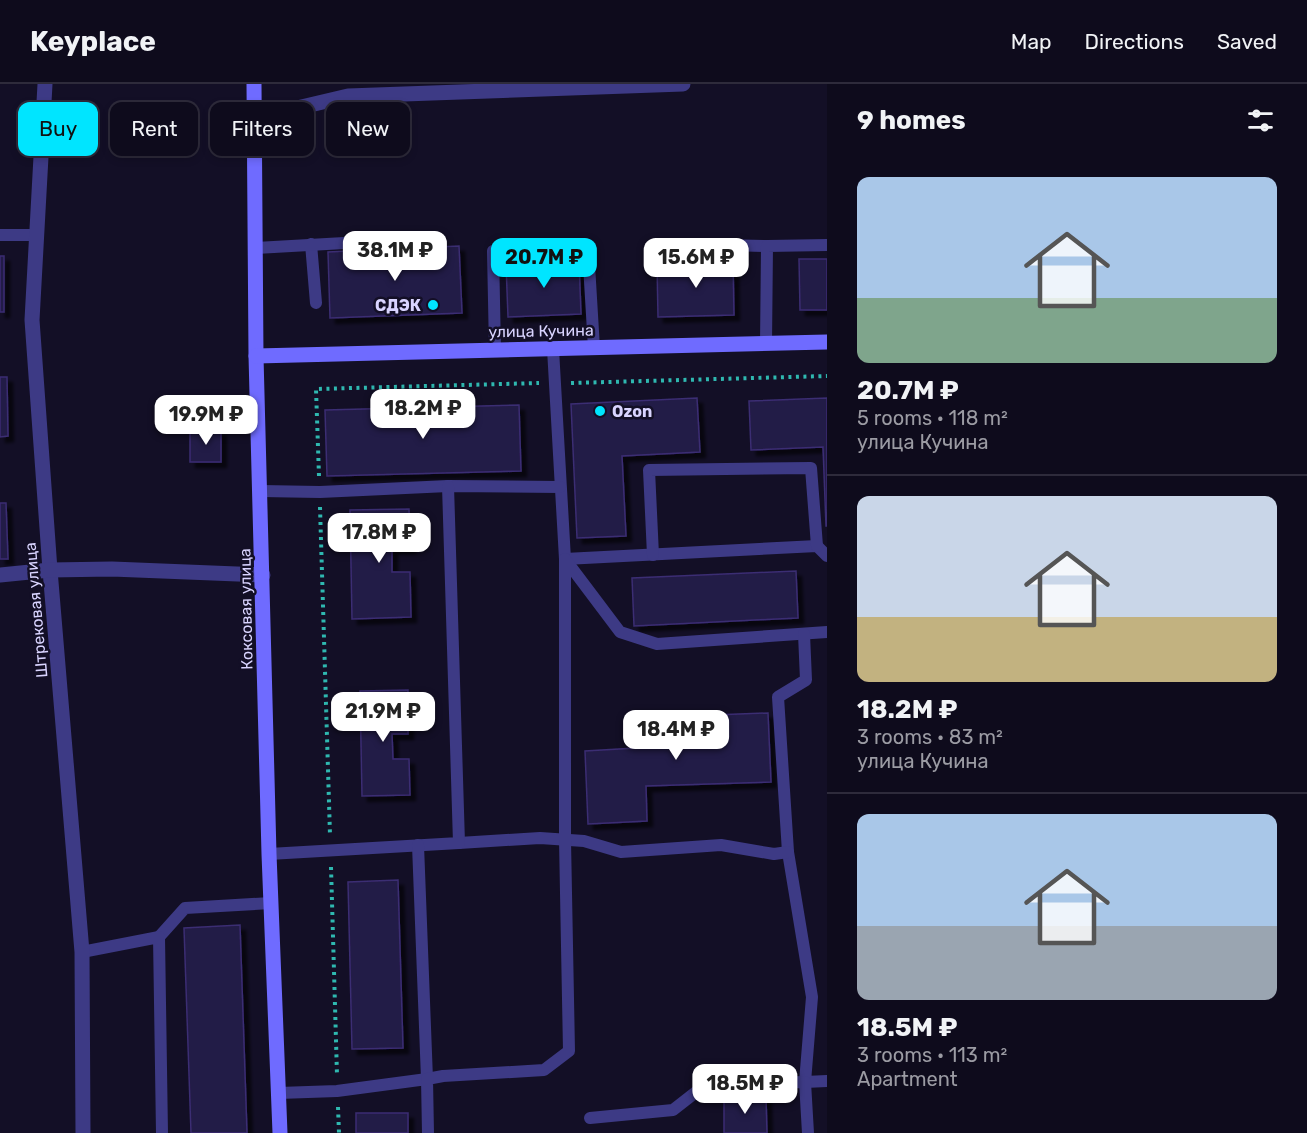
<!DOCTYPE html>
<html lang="en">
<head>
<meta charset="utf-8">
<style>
  :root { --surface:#0e0b1c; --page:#1c1929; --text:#f1f3f6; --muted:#9b9ba3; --line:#2e2b3b; --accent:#00e5ff }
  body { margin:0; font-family:Rubik,sans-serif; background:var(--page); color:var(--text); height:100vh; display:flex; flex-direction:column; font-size:22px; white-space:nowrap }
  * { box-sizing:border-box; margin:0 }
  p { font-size:20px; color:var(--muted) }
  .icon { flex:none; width:33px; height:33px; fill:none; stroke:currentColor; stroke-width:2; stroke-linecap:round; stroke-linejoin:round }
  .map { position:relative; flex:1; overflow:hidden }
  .sheet { display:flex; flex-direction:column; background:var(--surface); width:480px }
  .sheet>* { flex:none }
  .banner { position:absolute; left:18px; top:18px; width:570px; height:54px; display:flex; gap:12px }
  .price { position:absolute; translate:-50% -51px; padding:0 14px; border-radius:12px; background:#fff; color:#222; font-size:20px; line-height:39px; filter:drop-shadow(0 2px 3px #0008) }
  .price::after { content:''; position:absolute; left:50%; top:36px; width:18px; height:14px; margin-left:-9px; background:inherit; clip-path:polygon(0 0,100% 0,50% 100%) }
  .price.active { background:var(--accent); color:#111 }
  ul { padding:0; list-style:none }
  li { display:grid; align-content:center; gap:12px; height:318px; padding:0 30px }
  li+li { border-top:2px solid var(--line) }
  li span { display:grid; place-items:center; height:186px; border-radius:12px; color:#555 }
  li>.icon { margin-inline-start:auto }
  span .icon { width:108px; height:108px; fill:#fffc; stroke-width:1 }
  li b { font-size:26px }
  h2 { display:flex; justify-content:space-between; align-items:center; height:72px; padding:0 30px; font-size:26px }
  .tag { padding:0 21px; border-radius:12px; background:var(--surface); box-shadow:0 3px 9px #0003,0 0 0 2px var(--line); font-size:21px; line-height:54px }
  .tag.active { background:var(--accent); color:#111 }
  header { display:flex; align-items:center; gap:36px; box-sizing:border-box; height:84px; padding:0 30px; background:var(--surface); border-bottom:2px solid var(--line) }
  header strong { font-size:28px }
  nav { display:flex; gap:33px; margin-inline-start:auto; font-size:21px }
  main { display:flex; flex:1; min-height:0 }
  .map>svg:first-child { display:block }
  .building { fill:#241b47; stroke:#3b2d73; stroke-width:1.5; filter:url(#shadow) }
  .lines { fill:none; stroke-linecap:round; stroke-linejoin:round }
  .path { stroke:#2fb8b0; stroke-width:4; stroke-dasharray:3 4.5; stroke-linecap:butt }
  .lane { stroke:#3d3a85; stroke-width:12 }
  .street { stroke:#3d3a85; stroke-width:15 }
  .secondary { stroke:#6f6bff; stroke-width:15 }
  .poi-dot { fill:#00e5ff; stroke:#130f26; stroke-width:2 }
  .labels { text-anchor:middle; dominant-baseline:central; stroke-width:5; stroke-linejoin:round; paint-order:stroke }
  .poi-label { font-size:16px; font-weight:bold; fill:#d9d4ff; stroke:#130f26; text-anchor:end }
  .street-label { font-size:16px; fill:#d9d4ff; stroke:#130f26 }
</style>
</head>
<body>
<header>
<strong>Keyplace</strong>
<nav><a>Map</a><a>Directions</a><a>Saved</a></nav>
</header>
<main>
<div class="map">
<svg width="827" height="1049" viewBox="0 0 827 1049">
  <defs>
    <filter id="shadow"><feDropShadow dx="5.5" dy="5.5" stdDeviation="1.5" flood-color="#0009"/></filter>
  </defs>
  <rect width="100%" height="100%" fill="#130f26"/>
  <g class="building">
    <polygon points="399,33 400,60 370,61 370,34"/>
    <polygon points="459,162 462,229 330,234 328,168"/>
    <rect x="0" y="172" width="4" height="56"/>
    <polygon points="799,175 827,175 827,226 800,226"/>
    <polygon points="579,177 581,230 508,233 506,180"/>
    <polygon points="733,178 734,231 658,233 657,180"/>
    <polygon points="0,293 7,293 8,352 0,353"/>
    <polygon points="697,314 700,368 622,372 626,452 577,454 571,320"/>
    <polygon points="827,314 827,442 826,442 823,363 751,366 749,317"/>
    <polygon points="519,321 521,387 327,392 325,326"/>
    <rect x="190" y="346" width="31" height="32"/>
    <polygon points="0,419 6,419 8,475 0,475"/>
    <polygon points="409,425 410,464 392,464 392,488 410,488 411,533 352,535 350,426"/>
    <polygon points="796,487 798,534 634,542 632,494"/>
    <polygon points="408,606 408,650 392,650 393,675 409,675 410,711 362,712 360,607"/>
    <polygon points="768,629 771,698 646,702 647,737 588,740 585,667 636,664 635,634"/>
    <polygon points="398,796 403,964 352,965 348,798"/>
    <polygon points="240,841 247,1049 191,1049 184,844"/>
    <polygon points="766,1013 767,1049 724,1049 724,1014"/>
    <rect x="356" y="1029" width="52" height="20"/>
  </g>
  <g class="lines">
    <g class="path">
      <polyline points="571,299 827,292"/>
      <polyline points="319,392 316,305 539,299"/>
      <polyline points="320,423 330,751"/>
      <polyline points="331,783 337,991"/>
      <polyline points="338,1023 339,1049"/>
    </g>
    <g class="lane">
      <polyline points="0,151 36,151"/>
      <polyline points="311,160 316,219"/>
      <polyline points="684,160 767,162"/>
      <polyline points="256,164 362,158"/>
      <polyline points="766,260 767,162 827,161"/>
      <polyline points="553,265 565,475 817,462 827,472"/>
      <polyline points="495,266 493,167 588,164 594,264"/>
      <polyline points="261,407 320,408 448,402 560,403"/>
      <polyline points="653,471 649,386 811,384 817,462"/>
      <polyline points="565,475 620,548 657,560 827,548"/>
      <polyline points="804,550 806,596 778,613 788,768 812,913 805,998 827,997"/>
      <polyline points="459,759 540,754 584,757 621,768 721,761 774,770 788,768"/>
      <polyline points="269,770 459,759 448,402"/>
      <polyline points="159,853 185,824 271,819"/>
      <polyline points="82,868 159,853 162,1049"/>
      <polyline points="279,1009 337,1007 427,995 418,761"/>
      <polyline points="590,1034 673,1026 705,1001 805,998 808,1049"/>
      <polyline points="428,1049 427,995 443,992 544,986 569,967 565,756 565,475"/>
    </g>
    <g class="street">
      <polyline points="45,0 32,236 50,486 82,868 83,1049"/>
      <polyline points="255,34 348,12 683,0"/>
      <polyline points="0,491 50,486 112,485 263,491"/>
    </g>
    <g class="secondary">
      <polyline points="254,0 256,272 269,770 280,1049"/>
      <polyline points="256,272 827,258"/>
    </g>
  </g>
  <g class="poi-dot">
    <circle cx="433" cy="221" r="6"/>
    <circle cx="600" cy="327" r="6"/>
  </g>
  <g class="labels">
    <g class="poi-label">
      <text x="421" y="221">СДЭК</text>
      <text x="612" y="327" text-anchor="start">Ozon</text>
    </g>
    <g class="street-label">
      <text transform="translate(541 247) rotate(-1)">улица Кучина</text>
      <text transform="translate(246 525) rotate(-91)">Коксовая улица</text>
      <text transform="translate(36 526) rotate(-95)">Штрековая улица</text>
    </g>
  </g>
</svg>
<b class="price" style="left:395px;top:198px">38.1M ₽</b>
<b class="price active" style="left:544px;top:205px">20.7M ₽</b>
<b class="price" style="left:696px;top:205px">15.6M ₽</b>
<b class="price" style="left:423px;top:356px">18.2M ₽</b>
<b class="price" style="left:206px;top:362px">19.9M ₽</b>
<b class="price" style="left:379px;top:480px">17.8M ₽</b>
<b class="price" style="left:383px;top:659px">21.9M ₽</b>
<b class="price" style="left:676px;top:677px">18.4M ₽</b>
<b class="price" style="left:745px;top:1031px">18.5M ₽</b>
<div class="banner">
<a class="tag active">Buy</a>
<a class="tag">Rent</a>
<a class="tag">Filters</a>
<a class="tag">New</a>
</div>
</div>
<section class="sheet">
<h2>9 homes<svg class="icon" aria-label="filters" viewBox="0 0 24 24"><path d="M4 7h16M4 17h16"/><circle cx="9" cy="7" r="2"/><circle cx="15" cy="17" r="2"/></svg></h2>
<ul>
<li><span style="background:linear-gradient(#a9c7e8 65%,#7fa58c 0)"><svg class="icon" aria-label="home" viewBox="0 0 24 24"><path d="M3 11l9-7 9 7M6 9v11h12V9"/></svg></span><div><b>20.7M ₽</b><p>5 rooms · 118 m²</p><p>улица Кучина</p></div></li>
<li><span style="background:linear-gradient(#c9d6e8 65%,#c2b280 0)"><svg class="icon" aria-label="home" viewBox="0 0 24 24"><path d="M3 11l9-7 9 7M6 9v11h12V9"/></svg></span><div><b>18.2M ₽</b><p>3 rooms · 83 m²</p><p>улица Кучина</p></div></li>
<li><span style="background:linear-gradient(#a9c7e8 60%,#9aa5b1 0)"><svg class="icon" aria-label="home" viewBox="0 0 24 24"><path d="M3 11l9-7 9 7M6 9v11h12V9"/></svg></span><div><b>18.5M ₽</b><p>3 rooms · 113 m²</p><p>Apartment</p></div></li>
</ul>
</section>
</main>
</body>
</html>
